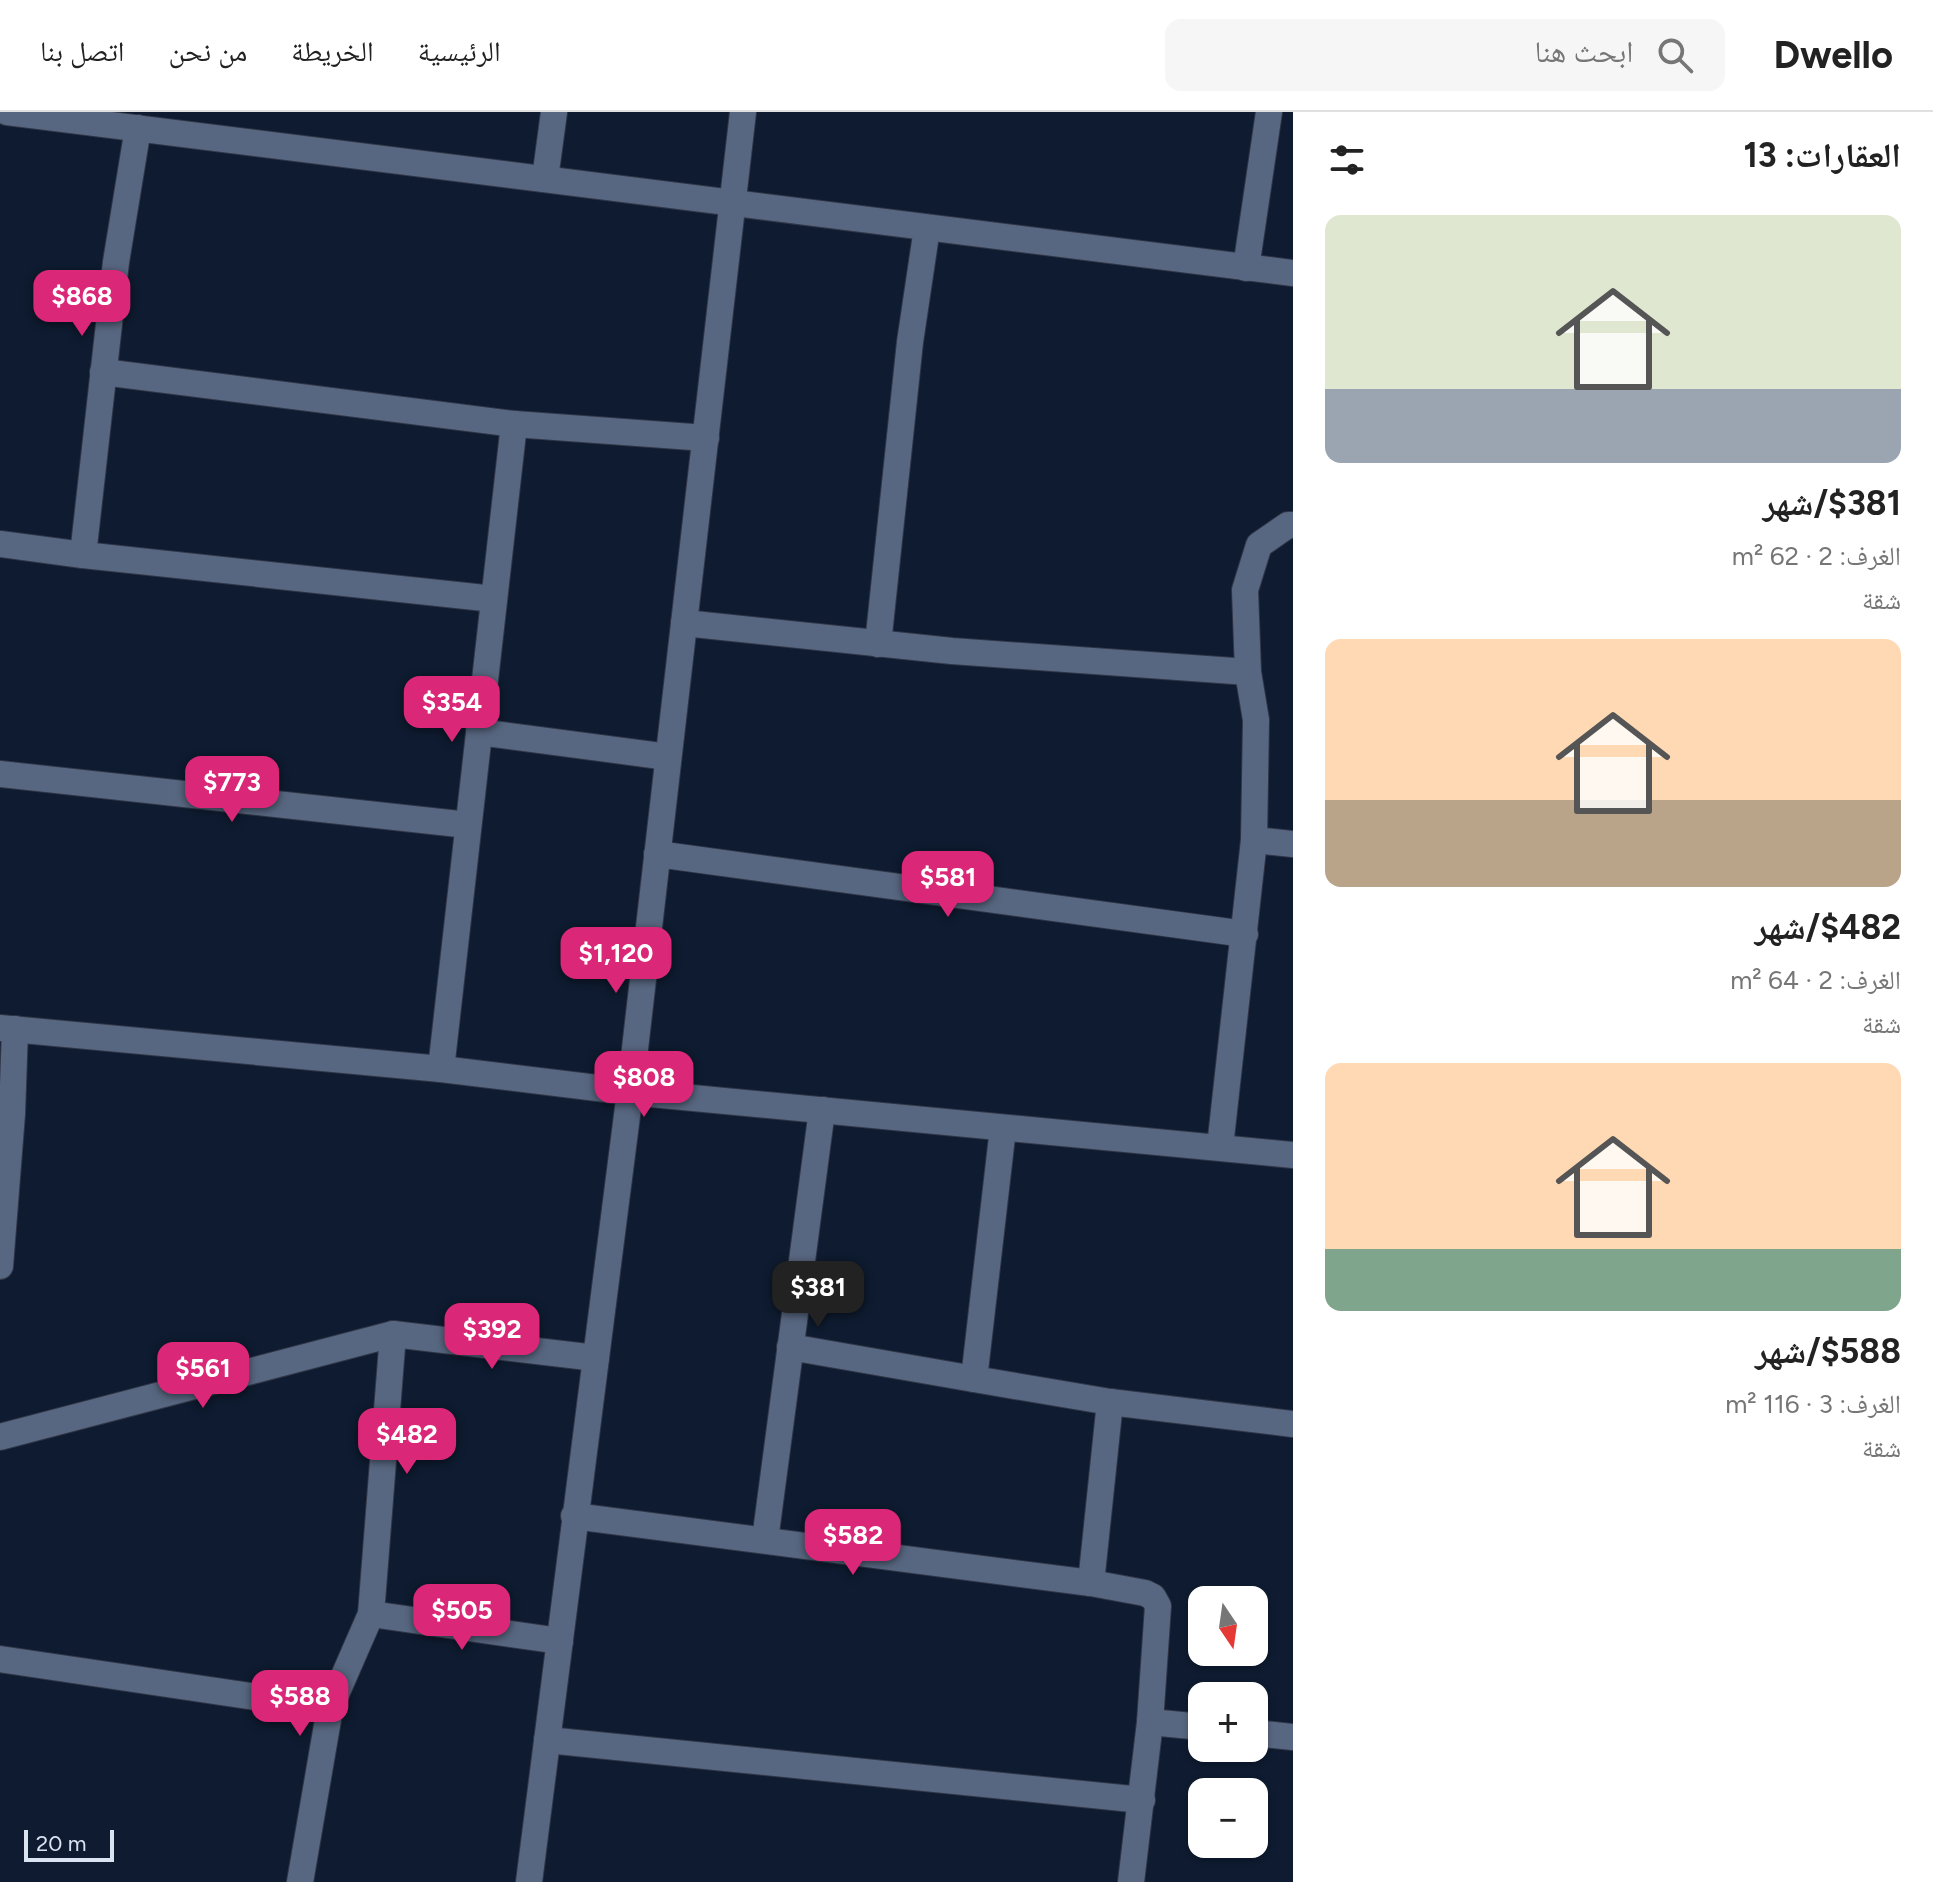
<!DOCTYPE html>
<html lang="ar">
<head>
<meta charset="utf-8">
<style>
  :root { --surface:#fff; --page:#f6f6f6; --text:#222; --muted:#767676; --line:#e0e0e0; --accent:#db2777 }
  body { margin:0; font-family:Figtree,"Noto Naskh Arabic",sans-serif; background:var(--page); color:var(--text); direction:rtl; height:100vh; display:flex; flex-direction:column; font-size:30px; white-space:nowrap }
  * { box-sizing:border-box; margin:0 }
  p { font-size:26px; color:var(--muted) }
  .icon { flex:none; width:44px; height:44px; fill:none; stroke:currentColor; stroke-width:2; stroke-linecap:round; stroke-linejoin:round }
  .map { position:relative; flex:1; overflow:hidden; direction:ltr }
  .sheet { display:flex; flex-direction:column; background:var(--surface); width:640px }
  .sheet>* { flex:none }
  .needle { width:52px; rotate:167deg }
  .buttons { position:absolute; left:1188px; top:1474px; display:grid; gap:16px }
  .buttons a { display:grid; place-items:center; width:80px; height:80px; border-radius:16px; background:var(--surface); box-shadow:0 2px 6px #0004; font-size:40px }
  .scale { position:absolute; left:24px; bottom:20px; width:90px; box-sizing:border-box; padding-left:8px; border:4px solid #dae3f2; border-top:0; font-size:22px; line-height:28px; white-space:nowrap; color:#dae3f2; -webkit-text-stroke:6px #0e1b30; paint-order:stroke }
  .price { position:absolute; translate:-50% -68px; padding:0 18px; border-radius:16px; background:var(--accent); color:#fff; font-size:26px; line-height:52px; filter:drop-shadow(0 2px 4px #0008) }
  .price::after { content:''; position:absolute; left:50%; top:48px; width:24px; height:18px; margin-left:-12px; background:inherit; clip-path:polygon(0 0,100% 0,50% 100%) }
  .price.current { background:#222; color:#fff }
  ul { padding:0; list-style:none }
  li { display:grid; align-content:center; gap:16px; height:424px; padding:0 32px }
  li span { display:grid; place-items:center; height:248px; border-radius:16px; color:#555 }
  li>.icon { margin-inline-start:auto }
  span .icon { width:144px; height:144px; fill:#fffc; stroke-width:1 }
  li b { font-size:34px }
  h2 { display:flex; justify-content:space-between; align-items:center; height:96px; padding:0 32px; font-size:34px }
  header { display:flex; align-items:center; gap:48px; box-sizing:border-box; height:112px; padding:0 40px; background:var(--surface); border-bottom:2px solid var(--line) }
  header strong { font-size:38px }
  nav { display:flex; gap:44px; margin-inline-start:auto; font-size:28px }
  .search { width:560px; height:72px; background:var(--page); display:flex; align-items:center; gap:20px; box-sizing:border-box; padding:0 28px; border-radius:16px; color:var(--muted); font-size:30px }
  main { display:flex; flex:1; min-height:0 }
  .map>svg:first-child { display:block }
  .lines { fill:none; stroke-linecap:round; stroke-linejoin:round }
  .minor-casing { stroke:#303647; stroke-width:28 }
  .minor { stroke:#586781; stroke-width:26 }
</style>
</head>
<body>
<header>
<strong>Dwello</strong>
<div class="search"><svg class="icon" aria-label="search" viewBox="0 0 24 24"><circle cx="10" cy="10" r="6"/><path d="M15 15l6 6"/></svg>ابحث هنا</div>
<nav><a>الرئيسية</a><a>الخريطة</a><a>من نحن</a><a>اتصل بنا</a></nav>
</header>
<main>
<section class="sheet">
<h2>العقارات: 13<svg class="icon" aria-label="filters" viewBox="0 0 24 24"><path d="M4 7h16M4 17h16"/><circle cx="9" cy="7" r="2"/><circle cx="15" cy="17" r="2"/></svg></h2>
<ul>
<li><span style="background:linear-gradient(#dfe7d0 70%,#9aa5b1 0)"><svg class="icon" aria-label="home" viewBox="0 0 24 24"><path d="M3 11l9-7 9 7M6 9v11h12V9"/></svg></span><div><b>$381/شهر</b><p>الغرف: 2 · 62 m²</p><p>شقة</p></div></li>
<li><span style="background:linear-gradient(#ffd9b3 65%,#b9a48a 0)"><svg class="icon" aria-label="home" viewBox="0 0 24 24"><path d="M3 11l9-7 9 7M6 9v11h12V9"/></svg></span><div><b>$482/شهر</b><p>الغرف: 2 · 64 m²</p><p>شقة</p></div></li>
<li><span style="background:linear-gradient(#ffd9b3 75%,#7fa58c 0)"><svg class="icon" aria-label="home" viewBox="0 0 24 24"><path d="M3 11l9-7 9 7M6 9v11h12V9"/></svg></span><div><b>$588/شهر</b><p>الغرف: 3 · 116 m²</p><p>شقة</p></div></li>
</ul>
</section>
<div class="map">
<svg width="1293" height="1770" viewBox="0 0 1293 1770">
  <rect width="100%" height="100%" fill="#0e1b30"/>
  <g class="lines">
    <defs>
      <g id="minor">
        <polyline points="7,0 1293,161"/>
        <polyline points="545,67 554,0"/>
        <polyline points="1246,156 1269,0"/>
        <polyline points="103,260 514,312 706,326"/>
        <polyline points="0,432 83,443 494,487"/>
        <polyline points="83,443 116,150 138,16"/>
        <polyline points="684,511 952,539 1248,560"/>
        <polyline points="878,532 910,230 927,116"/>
        <polyline points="479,620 668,645"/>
        <polyline points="0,662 468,713"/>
        <polyline points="1254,728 1293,732"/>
        <polyline points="657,742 1245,822"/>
        <polyline points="0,916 441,957 630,980 1293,1043"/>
        <polyline points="441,957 514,312"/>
        <polyline points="1003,1016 974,1267 1110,1290 1293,1312"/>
        <polyline points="1220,1035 1254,728 1256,608 1248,560 1245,478 1259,433 1288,413 1293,413"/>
        <polyline points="0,1154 12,1002 15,917"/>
        <polyline points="790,1235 974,1267"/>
        <polyline points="0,1325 393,1222 596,1246"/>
        <polyline points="574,1404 1091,1471 1145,1481 1153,1485 1158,1494 1150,1610 1131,1770"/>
        <polyline points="765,1428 822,998"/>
        <polyline points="1091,1471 1110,1290"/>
        <polyline points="371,1502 560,1529"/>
        <polyline points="0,1547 330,1596"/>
        <polyline points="1150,1610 1202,1615"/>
        <polyline points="1254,1621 1293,1625"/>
        <polyline points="547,1628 1142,1688"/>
        <polyline points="300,1770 330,1596 371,1502 393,1222"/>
        <polyline points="529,1770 630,980 743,0"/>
      </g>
    </defs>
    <use href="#minor" class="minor-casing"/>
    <use href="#minor" class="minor"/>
  </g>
</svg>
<div class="buttons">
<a><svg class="needle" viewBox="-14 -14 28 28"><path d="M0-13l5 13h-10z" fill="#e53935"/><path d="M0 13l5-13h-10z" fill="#767676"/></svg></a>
<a>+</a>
<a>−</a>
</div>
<div class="scale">20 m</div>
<b class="price" style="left:82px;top:226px">$868</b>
<b class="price" style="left:452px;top:632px">$354</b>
<b class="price" style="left:232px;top:712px">$773</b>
<b class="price" style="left:948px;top:807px">$581</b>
<b class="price" style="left:616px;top:883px">$1,120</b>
<b class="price" style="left:644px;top:1007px">$808</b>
<b class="price current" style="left:818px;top:1217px">$381</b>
<b class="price" style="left:492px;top:1259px">$392</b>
<b class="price" style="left:203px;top:1298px">$561</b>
<b class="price" style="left:407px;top:1364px">$482</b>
<b class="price" style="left:853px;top:1465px">$582</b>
<b class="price" style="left:462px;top:1540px">$505</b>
<b class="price" style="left:300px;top:1626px">$588</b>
</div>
</main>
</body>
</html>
